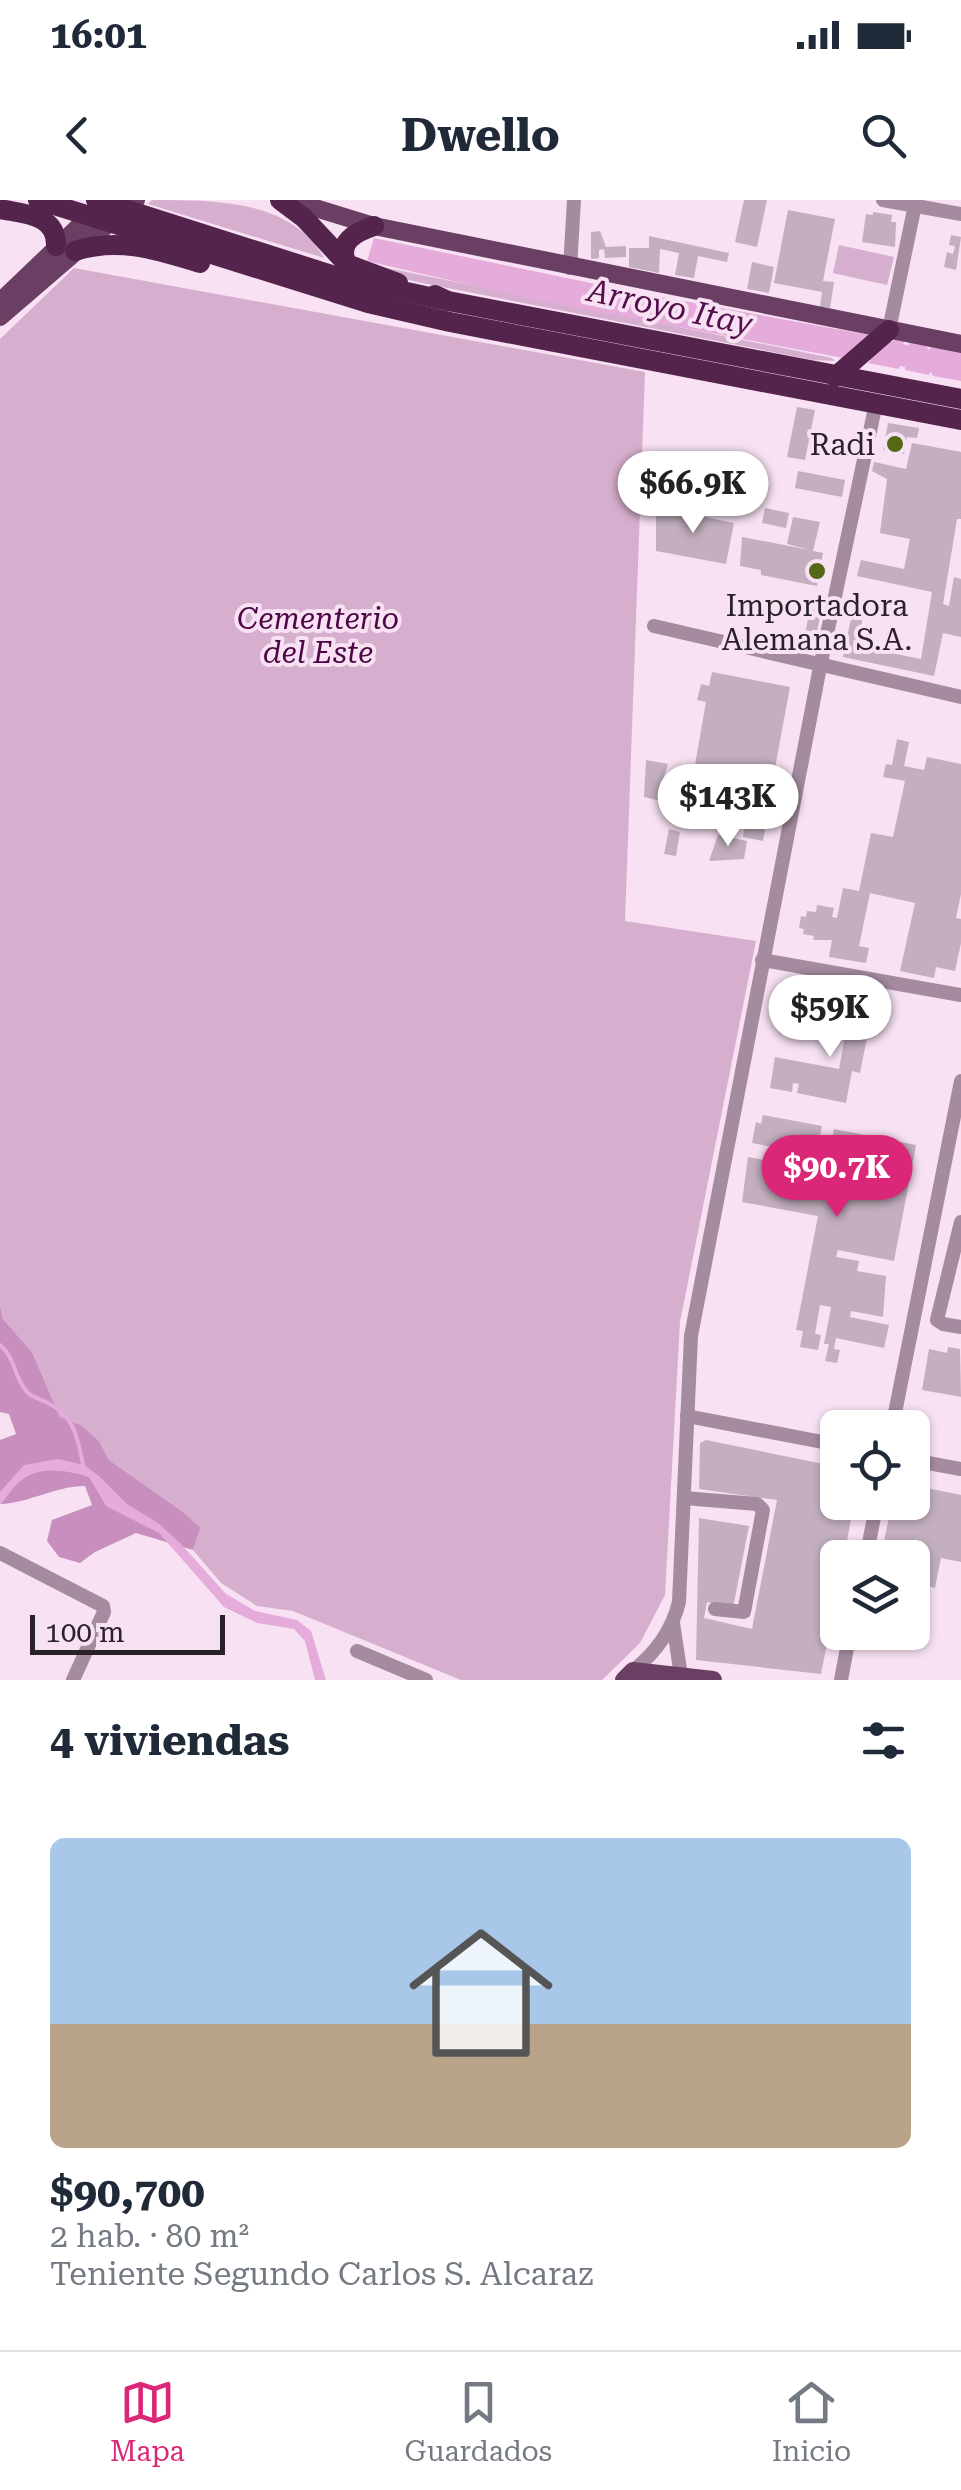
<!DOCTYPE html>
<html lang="es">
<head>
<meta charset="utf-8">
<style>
  :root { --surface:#fff; --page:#f6f6f7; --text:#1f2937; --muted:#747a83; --line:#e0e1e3; --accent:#db2777 }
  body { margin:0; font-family:"Roboto Serif",serif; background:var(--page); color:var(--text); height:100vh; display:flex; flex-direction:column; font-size:38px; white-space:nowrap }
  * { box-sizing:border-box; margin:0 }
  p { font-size:32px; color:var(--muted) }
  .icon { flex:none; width:55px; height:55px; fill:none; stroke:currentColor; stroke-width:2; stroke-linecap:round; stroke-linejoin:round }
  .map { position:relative; height:1480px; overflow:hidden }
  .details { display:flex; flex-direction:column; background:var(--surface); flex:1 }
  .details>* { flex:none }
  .tools { position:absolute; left:820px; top:1210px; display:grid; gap:20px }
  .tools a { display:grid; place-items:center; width:110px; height:110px; border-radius:15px; background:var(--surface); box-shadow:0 2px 8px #0004; font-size:50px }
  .scale { position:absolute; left:30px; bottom:25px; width:195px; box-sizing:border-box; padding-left:10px; border:5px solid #2a2229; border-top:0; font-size:28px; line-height:35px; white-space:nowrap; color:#2a2229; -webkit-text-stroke:8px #f7e1f2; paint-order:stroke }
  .price { position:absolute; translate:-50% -85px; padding:0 22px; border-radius:35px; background:#fff; color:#222; font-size:32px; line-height:65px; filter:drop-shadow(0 2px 5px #0008) }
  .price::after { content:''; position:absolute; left:50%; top:60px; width:30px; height:22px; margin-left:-15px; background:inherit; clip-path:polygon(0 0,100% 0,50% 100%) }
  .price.selected { background:var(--accent); color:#fff }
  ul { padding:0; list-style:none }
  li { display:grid; align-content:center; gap:20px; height:530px; padding:0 50px }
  li span { display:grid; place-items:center; height:310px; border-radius:15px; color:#555 }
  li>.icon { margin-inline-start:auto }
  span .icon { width:180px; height:180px; fill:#fffc; stroke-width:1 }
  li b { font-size:42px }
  h2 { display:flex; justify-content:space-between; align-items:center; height:120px; padding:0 50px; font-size:42px }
  .status { display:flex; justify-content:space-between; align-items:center; height:70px; padding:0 50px; background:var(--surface); direction:ltr }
  .status svg { height:28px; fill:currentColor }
  header { display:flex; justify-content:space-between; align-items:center; height:130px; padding:0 50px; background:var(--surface); font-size:45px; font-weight:700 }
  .tab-bar { display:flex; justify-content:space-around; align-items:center; height:140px; border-top:2px solid var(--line); background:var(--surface); font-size:28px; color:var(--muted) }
  .tab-bar a { display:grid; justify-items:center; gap:5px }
  .tab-bar .selected { color:var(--accent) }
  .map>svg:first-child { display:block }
  .green { fill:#d6afce }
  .forest { fill:#c88fbe }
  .water { fill:#e5abdb }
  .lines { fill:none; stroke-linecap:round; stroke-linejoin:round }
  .stream { stroke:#e5abdb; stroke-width:4 }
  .river { stroke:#e5abdb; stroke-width:22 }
  .building { fill:#c3afbf }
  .minor { stroke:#a58ba0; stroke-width:14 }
  .major { stroke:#6a3f63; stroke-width:18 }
  .highway { stroke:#54244d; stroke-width:20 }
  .highway-bridge { stroke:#54244d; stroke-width:20 }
  .poi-dot { fill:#546816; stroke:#f7e1f2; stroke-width:4 }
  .labels { text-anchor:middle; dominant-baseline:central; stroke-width:8; stroke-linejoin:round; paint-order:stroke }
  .poi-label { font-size:30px; fill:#2a2229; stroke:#f7e1f2; text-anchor:end }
  .park-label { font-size:30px; font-style:italic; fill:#4d0746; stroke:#f7e1f2 }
  .water-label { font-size:32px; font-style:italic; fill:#530f4c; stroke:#f7e1f2 }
</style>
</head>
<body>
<div class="status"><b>16:01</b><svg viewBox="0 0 49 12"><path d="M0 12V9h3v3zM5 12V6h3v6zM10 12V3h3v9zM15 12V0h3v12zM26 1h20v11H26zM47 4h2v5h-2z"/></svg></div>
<header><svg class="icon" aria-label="back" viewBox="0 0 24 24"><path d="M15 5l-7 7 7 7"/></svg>Dwello<svg class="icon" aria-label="search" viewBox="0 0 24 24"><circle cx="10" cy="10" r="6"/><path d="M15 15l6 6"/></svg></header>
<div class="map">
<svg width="961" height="1480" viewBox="0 0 961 1480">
  <rect width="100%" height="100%" fill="#f7e1f2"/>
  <g class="green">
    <path d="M152 0C217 0 291 0 324 58L148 4Z"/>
    <polygon points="839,45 894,57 887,85 833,73"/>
    <polygon points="372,65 832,158 835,161 813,160 417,82 386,74"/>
    <polygon points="74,68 645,172 625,721 756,741 680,1122 665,1395 640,1443 602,1480 461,1480 293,1411 257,1406 221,1383 193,1350 199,1328 183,1312 109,1260 99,1241 81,1225 60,1217 32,1152 3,1119 0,1104 0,139"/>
  </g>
  <path class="forest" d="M0 1104 3 1119 32 1152 60 1217 81 1225 99 1241 109 1260 183 1312 200 1328 193 1350 136 1333 95 1352 80 1363 59 1357 47 1341 52 1320 92 1305 85 1286C55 1286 30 1303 0 1304V1240L16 1234 9 1214 0 1212Z"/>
  <g class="water">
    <polygon points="374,38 629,91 869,135 843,158 531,99 367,61"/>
    <polygon points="894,140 904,140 900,164 905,165 909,142 927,146 929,170 932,171 930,146 961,153 961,181 933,176 930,171 929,175 905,170 905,165 900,164 899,169 868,163"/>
    <path d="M58 1259 84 1265 100 1277 127 1304 158 1323 181 1344 226 1394 255 1411 297 1420 311 1431 326 1480H315L305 1441 294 1429 257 1423 224 1407 159 1333 106 1306 89 1277C66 1270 35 1264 16 1285 10 1291 6 1299 0 1305V1292L24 1265Z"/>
  </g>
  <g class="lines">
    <path class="stream" d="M0 1145C17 1160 13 1176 27 1192 33 1198 41 1199 48 1203 77 1218 77 1240 84 1268"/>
    <polyline class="river" points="871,149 961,167"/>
  </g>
  <g class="building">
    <polygon points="744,0 767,0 757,47 735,42"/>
    <polygon points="788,10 835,19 823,81 834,82 830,108 820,107 822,92 774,83"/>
    <polygon points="873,12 892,15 891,22 896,22 895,47 862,42 866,14 873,15"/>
    <polygon points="600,31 606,47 626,46 626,57 605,58 604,49 599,50 599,58 591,59 591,32"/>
    <polygon points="951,35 961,37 956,70 944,67 947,52 953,54 955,46 949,45"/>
    <polygon points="649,36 729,53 727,62 698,56 694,78 675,75 679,53 660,49 659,73 629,67 629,48 649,48"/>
    <polygon points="752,62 774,67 769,93 747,89"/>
    <polygon points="797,207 815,210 805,260 787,257"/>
    <polygon points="888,223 919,228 917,238 907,237 904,254 883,250"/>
    <polygon points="912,243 961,252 961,319 957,319 943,404 949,406 954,377 961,379 961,437 943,433 934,476 843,457 853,409 864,412 857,446 921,459 932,392 857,376 861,360 904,369 910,339 880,333 887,279 872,271 874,262 906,269"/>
    <polygon points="798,271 845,280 842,297 795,288"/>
    <polygon points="656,307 734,323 726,364 656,351"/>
    <polygon points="765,308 789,313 786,328 762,323"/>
    <polygon points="793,317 820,322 813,351 823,353 817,386 761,375 761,370 740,366 742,337 810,350 787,344"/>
    <polygon points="810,409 821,412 815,441 804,439"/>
    <polygon points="712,472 790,487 773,579 695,565 706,502 697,500 701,484 709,486"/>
    <polygon points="897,539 909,542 904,566 924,570 927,557 961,564 961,694 956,718 961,719 961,743 955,771 936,767 934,778 900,771 915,703 870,693 859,746 869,748 866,763 829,757 832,740 813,740 814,736 803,734 804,729 799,728 801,716 806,717 807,711 816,712 817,705 834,708 832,717 837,718 843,688 859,691 871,633 893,637 905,581 883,577 886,564 892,565"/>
    <polygon points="646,560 668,564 661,586 664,586 661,601 644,597"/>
    <polygon points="752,583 766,585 763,600 770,601 763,641 743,637 744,628 736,627 735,633 721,631 724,613 735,615 738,595 749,597"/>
    <polygon points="669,629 680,632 676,656 664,654"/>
    <polygon points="718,635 747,641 744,659 709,661"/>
    <polygon points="853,793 875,797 860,873 852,871 846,903 797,893 799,884 793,883 792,892 770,888 775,857 839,869"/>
    <polygon points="763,915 822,926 816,955 829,958 834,929 916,945 894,1061 838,1050 836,1057 859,1061 857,1071 886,1076 883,1117 851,1111 850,1117 889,1125 884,1148 836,1138 834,1149 840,1150 837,1163 825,1161 829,1144 824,1144 831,1107 820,1105 815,1134 821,1135 818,1150 800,1147 803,1131 796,1130 818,1016 742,1002 748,957 811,969 814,955 752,943 756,922 761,924"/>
    <polygon points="948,1147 960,1149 961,1197 922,1190 929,1149 947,1153"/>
    <polygon points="706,1240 838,1267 838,1302 854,1302 844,1358 838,1358 838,1390 821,1474 696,1460 699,1318 749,1326 733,1408 707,1402 704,1418 752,1429 777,1300 699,1289 700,1243"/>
    <polygon points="912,1285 961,1295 961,1362 941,1358 935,1388 912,1383 913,1353 883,1346 892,1302 912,1302"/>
  </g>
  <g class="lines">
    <g class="minor">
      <polyline points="883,0 961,14"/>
      <polyline points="570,68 574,0"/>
      <polyline points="889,130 916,0"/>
      <polyline points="654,426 961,497"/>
      <polyline points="762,760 961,795"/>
      <polyline points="961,1022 937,1120 943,1124 961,1127"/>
      <polyline points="687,1216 838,1245"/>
      <polyline points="892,1228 961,881"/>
      <polyline points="912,1260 961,1269"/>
      <polyline points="684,1298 757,1304 763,1310 744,1412 715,1409"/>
      <polyline points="0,1353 103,1406 104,1412 73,1480"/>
      <polyline points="866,1358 877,1302"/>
      <polyline points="673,1423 681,1476"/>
      <polyline points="357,1451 426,1480"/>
      <path d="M633 1471C656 1452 672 1431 679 1402L691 1136 820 467 876 203"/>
      <polyline points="841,1480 850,1432"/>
    </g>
    <g class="major">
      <polyline points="289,0 374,26 961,144"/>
      <polyline points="0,102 96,10"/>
      <polyline points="0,117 136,0"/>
      <polyline points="624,1480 633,1471 713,1480"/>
    </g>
    <g class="highway">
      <polyline points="280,0 304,18 347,64 398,83"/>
      <path d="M0 9C24 14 57 14 56 46"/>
      <polyline points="186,46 368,103 450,122 961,220"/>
      <path d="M75 51C119 37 157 50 200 63"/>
      <path d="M347 64C336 42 356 32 374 26"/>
      <polyline points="435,95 448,101 961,199"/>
      <polyline points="835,177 889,130"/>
    </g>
    <g class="highway-bridge">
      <polyline points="38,0 186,46"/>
      <polyline points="96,0 338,77 448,101"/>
    </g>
  </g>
  <g class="poi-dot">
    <circle cx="895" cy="244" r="10"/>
    <circle cx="817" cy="371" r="10"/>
  </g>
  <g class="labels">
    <g class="poi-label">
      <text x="875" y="244">Radi</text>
      <text x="817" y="405" text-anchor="middle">Importadora<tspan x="817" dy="34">Alemana S.A.</tspan></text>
    </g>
    <g class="park-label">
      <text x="318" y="418">Cementerio<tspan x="318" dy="34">del Este</tspan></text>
    </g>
    <g class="water-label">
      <text transform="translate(670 107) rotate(12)">Arroyo Itay</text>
    </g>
  </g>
</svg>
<div class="tools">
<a><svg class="icon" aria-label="locate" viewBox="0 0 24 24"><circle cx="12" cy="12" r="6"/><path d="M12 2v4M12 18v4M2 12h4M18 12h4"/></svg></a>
<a><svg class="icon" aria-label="layers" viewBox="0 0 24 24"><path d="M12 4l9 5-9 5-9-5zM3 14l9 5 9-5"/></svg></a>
</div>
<div class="scale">100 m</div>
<b class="price" style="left:693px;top:336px">$66.9K</b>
<b class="price" style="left:728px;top:649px">$143K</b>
<b class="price" style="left:830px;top:860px">$59K</b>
<b class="price selected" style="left:837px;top:1020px">$90.7K</b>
</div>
<section class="details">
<h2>4 viviendas<svg class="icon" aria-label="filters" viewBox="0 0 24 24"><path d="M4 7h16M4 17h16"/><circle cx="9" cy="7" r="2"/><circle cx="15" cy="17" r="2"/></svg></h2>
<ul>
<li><span style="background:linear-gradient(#a9c7e8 60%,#b9a48a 0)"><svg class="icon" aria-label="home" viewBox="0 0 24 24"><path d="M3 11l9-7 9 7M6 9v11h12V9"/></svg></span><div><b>$90,700</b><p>2 hab. · 80 m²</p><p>Teniente Segundo Carlos S. Alcaraz</p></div></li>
</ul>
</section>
<nav class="tab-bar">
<a class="selected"><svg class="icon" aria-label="map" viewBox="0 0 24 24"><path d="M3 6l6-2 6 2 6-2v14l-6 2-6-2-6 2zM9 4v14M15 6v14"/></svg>Mapa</a>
<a><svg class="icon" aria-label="saved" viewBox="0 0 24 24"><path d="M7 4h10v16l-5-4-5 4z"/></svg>Guardados</a>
<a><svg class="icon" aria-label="home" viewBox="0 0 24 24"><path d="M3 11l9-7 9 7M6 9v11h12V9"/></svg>Inicio</a>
</nav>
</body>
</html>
